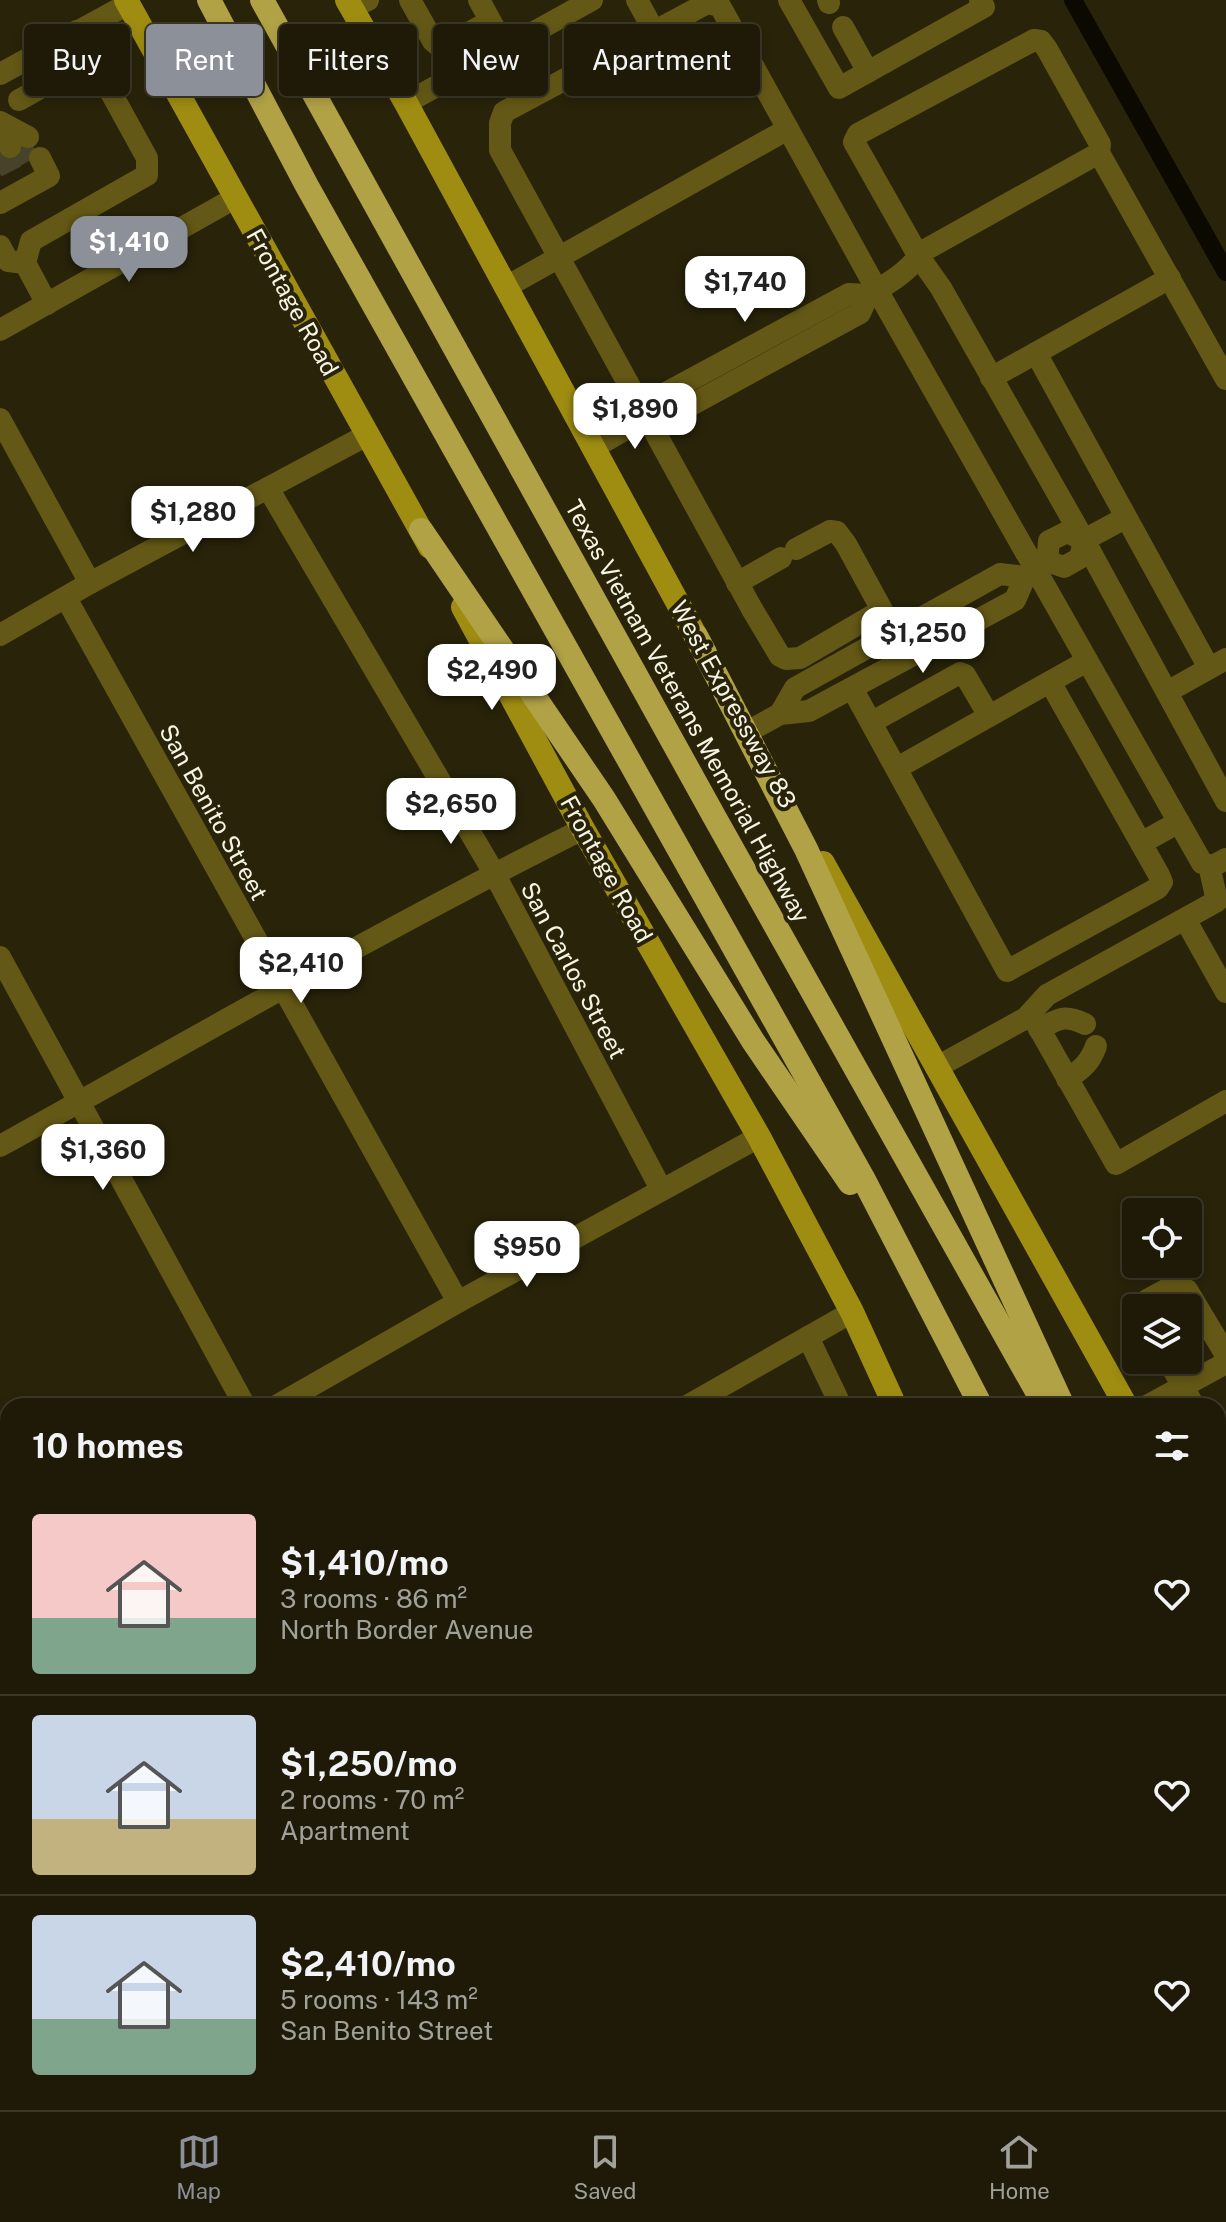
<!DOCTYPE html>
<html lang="en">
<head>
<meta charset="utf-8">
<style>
  :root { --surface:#1e1a07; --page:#2b2715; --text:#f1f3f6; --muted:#a1a19b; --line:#3c3828; --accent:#8c9099 }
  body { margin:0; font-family:"Public Sans",sans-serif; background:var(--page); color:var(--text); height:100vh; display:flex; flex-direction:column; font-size:30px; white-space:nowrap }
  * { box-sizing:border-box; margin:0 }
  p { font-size:26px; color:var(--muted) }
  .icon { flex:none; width:44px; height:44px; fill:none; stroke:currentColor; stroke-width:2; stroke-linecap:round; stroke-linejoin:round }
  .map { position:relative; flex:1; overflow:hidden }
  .drawer { position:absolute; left:0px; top:1398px; width:1226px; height:712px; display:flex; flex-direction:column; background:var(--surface); border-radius:24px 24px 0 0; box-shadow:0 4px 12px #0003,0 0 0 2px var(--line) }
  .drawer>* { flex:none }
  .hud { position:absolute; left:24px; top:24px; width:800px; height:72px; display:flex; gap:16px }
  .fabs { position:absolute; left:1122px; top:1198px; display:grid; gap:16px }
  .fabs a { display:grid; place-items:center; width:80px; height:80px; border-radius:8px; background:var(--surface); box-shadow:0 4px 12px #0003,0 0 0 2px var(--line); font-size:40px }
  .price { position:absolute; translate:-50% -68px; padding:0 18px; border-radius:16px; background:#fff; color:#222; font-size:26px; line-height:52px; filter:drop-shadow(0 2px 4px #0008) }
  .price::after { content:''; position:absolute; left:50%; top:48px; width:24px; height:18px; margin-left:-12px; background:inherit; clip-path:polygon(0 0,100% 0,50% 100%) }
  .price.selected { background:var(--accent); color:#fff }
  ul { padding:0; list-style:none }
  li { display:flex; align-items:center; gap:24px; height:200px; padding:0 32px }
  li+li { border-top:2px solid var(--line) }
  li span { display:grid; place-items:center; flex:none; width:224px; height:160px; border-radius:8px; color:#555 }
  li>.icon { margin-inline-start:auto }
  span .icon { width:96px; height:96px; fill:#fffc; stroke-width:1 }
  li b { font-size:34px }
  h2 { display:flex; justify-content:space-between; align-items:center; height:96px; padding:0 32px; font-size:34px }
  .chip { padding:0 28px; border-radius:8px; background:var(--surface); box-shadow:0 4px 12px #0003,0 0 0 2px var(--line); font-size:28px; line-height:72px }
  .chip.selected { background:var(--accent); color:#fff }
  .tab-bar { display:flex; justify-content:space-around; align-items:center; height:112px; border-top:2px solid var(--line); background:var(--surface); font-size:22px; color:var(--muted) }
  .tab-bar a { display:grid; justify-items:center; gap:4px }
  .tab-bar .selected { color:var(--accent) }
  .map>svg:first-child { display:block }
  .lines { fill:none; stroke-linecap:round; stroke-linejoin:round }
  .canal { stroke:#0c0901; stroke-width:18 }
  .minor-tunnel { stroke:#47422a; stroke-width:22; stroke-dasharray:22 11; stroke-linecap:butt }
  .minor { stroke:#635815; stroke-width:22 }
  .major { stroke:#9f8d12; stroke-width:24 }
  .highway { stroke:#b1a246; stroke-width:24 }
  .labels { text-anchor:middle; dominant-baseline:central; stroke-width:8; stroke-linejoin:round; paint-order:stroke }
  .street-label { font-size:24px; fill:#f6f4e4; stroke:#282309 }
</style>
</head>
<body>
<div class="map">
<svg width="1226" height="2110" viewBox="0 0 1226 2110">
  <rect width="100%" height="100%" fill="#282309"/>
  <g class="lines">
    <polyline class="canal" points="1073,0 1226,272"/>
    <g class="minor-tunnel">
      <polyline points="18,142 30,163"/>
      <polyline points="1,152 12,173"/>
    </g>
    <g class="minor">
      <polyline points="410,0 433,41 439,46 445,46 490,21"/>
      <polyline points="479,0 497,33"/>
      <polyline points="637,0 654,31"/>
      <polyline points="789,0 839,88 984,7 980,0"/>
      <polyline points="828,0 829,3"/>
      <polyline points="352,8 368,0"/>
      <polyline points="843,27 868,72"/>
      <polyline points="0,74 128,4"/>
      <polyline points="19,100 92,59"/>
      <polyline points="406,103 592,0"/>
      <polyline points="0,122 28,137"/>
      <path d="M788 129 877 290C899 277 909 269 925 250L1099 153 1100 144 1047 49 1041 41 1034 40 858 134 854 142 919 257 941 288 1084 540 1226 801"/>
      <polyline points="0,134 10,147"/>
      <polyline points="1099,153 1226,379"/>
      <polyline points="0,203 49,176 40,158"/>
      <polyline points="0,246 8,261 25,263 31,241 147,175 147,158 77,31"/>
      <polyline points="25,263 47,304"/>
      <path d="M506 287C600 234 694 182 788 129L720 6 708 3 698 8 504 112 500 123V150L752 609 780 656 786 659 800 658 882 610 846 544 837 532 830 531 796 549"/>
      <polyline points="0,330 235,198"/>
      <polyline points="1036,353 1209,668"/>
      <polyline points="991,378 1170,278"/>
      <polyline points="654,413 666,393 849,294 868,295 877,290 1202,863 1213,866 1226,859"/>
      <polyline points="0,419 90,583"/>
      <polyline points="593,448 654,413 678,412 860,313 868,295"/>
      <polyline points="268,488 494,873 661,1189"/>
      <polyline points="1084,540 1125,518"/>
      <polyline points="1047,561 1064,567 1080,558 1084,540"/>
      <polyline points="737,583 781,558"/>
      <polyline points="66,598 458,1302"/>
      <polyline points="0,635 90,583 367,435"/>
      <polyline points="852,688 1007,971 1158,888 1162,882 1159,875 1050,682"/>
      <polyline points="1167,692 1226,659"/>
      <polyline points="780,714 795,688 1000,574 1025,577"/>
      <polyline points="872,722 960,673 965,675 989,716"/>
      <polyline points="749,731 780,714 809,711 1015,600 1025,577 1047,561 1049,541 1067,532 1084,540"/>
      <polyline points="897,768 1087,661"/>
      <polyline points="1141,843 1179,822"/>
      <polyline points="1185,919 1226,992"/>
      <polyline points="0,957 245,1406"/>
      <polyline points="1031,1014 1116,1164 1226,1101"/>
      <path d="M1039 1029C1059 1019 1063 1014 1085 1024"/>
      <polyline points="937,1067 1026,1018 1047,995 1217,901 1209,865"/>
      <path d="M1067 1079C1081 1070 1090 1063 1096 1046"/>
      <path d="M0 1146C193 1039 385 928 583 829"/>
      <polyline points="1144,1308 1147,1300 1175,1285 1187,1290 1226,1355"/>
      <polyline points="808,1337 841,1406"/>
      <polyline points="1168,1360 1194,1406"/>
      <polyline points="276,1406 458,1302 759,1137"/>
      <polyline points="687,1406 852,1312"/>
      <polyline points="1147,1406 1226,1363"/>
      <polyline points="0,1441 8,1456"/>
      <polyline points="1218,1447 1226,1461"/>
      <polyline points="0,1562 8,1558"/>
      <polyline points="0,1862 8,1858"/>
      <polyline points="0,2031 8,2045"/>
      <polyline points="40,2102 44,2110"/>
      <polyline points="364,2102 369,2110"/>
      <polyline points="423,2102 427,2110"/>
      <polyline points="626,2102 631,2110"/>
      <polyline points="671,2102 675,2110"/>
      <polyline points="933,2102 937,2110"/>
      <polyline points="1037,2102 1041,2110"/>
      <polyline points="1140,2102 1144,2110"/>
      <polyline points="111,2110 125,2102"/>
      <polyline points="453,2110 468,2102"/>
      <polyline points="876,2110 887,2102"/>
      <polyline points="1087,2110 1122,2102"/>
    </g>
    <g class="major">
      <polyline points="126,0 430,547"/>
      <polyline points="347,0 406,103 705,653"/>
      <polyline points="463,607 583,829 759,1137 852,1312 895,1406"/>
      <polyline points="823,863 1126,1406"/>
      <polyline points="1218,1579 1226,1594"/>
      <polyline points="1218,2006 1226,2009"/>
      <polyline points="1218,2088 1226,2105"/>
    </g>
    <g class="highway">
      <polyline points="209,0 307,186 863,1178 981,1406"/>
      <polyline points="262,0 715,818 1045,1406"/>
      <polyline points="421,530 604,799 753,1041 850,1183"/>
      <polyline points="696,636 806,849 1063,1406"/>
      <polyline points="1218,1745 1226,1763"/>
      <polyline points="1218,1863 1226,1879"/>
    </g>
  </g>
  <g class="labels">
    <g class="street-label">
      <text transform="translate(293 302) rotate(61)">Frontage Road</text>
      <text transform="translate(734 704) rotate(61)">West Expressway 83</text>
      <text transform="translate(688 711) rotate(61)">Texas Vietnam Veterans Memorial Highway</text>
      <text transform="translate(214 812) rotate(61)">San Benito Street</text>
      <text transform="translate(607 869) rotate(61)">Frontage Road</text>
      <text transform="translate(574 970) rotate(62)">San Carlos Street</text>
    </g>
  </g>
</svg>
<div class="fabs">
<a><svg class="icon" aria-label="locate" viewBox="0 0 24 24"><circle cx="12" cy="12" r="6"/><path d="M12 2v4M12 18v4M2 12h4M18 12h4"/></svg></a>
<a><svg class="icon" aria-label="layers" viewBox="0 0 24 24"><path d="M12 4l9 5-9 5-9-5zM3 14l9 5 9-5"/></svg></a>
</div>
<b class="price selected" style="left:129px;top:284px">$1,410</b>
<b class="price" style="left:745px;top:324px">$1,740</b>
<b class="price" style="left:635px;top:451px">$1,890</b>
<b class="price" style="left:193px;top:554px">$1,280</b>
<b class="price" style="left:923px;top:675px">$1,250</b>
<b class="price" style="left:492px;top:712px">$2,490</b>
<b class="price" style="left:451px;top:846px">$2,650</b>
<b class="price" style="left:301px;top:1005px">$2,410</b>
<b class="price" style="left:103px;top:1192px">$1,360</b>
<b class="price" style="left:527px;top:1289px">$950</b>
<div class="hud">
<a class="chip">Buy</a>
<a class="chip selected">Rent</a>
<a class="chip">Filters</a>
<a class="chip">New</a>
<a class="chip">Apartment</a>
</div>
<section class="drawer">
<h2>10 homes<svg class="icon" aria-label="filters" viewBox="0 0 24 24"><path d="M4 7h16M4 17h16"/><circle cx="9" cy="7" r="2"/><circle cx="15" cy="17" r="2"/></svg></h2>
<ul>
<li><span style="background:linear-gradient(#f6c9c9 65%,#7fa58c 0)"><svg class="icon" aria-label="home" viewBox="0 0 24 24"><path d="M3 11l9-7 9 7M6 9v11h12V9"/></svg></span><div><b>$1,410/mo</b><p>3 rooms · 86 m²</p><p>North Border Avenue</p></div><svg class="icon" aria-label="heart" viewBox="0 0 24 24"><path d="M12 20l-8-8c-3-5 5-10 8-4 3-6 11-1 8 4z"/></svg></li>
<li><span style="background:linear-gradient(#c9d6e8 65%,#c2b280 0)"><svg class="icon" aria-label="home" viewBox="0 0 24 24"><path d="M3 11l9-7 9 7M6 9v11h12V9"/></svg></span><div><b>$1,250/mo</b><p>2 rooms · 70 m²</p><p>Apartment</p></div><svg class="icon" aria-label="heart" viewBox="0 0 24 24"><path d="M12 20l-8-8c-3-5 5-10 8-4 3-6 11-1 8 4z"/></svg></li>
<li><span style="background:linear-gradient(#c9d6e8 65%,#7fa58c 0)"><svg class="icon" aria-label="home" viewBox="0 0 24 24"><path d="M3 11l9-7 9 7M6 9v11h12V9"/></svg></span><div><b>$2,410/mo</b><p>5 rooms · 143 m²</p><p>San Benito Street</p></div><svg class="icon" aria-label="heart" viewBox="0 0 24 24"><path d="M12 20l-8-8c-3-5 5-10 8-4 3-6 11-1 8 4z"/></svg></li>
</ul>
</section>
</div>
<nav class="tab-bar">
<a class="selected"><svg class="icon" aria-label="map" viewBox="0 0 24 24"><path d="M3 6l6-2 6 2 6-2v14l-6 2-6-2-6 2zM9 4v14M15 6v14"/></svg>Map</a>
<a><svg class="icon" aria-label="saved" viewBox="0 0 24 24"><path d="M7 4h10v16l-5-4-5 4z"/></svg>Saved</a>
<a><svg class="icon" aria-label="home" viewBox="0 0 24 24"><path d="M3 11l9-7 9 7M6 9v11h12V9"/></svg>Home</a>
</nav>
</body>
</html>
